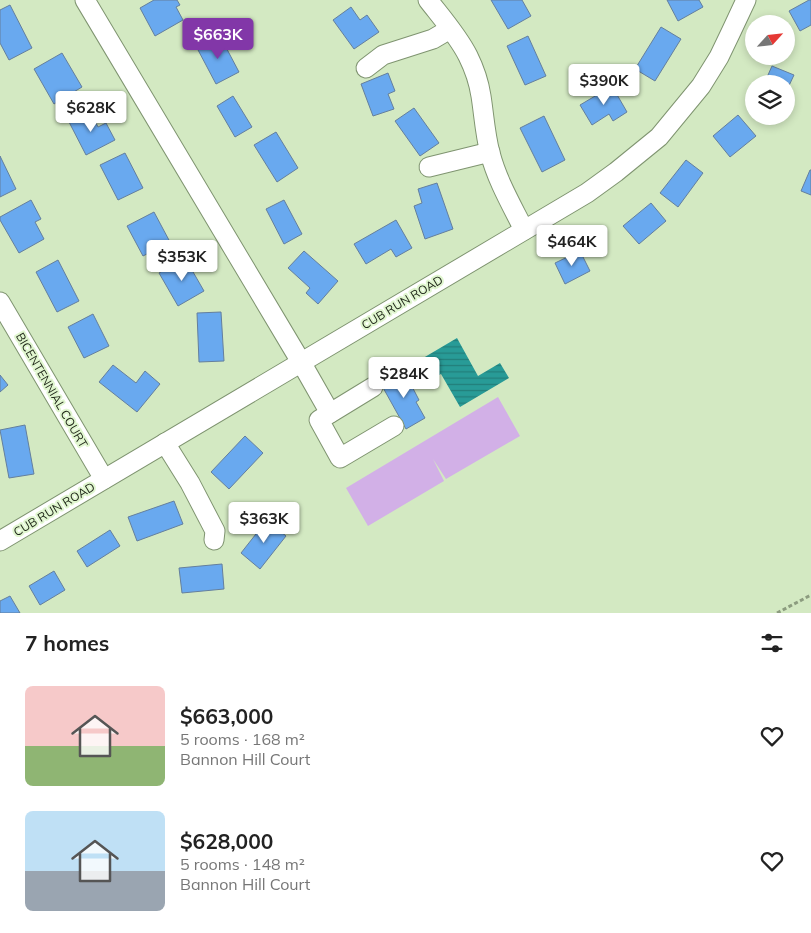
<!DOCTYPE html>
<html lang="en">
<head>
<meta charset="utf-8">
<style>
  :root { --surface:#fff; --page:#f2f2f2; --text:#222; --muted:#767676; --accent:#8237a8 }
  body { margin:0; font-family:Mulish,sans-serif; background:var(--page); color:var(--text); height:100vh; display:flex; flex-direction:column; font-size:19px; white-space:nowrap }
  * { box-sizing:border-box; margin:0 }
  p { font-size:16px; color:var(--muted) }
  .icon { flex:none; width:28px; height:28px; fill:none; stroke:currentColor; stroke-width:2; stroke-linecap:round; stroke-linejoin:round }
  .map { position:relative; height:613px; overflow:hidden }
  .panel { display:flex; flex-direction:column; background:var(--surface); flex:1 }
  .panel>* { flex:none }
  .needle { width:32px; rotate:63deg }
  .controls { position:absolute; left:745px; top:15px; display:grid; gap:10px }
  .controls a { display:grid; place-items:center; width:50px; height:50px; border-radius:50%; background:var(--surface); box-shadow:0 2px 8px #0003; font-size:25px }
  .price { position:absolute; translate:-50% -42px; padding:0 11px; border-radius:5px; background:#fff; color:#222; font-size:16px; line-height:32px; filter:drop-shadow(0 1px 2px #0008) }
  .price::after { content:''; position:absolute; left:50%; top:30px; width:15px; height:11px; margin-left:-8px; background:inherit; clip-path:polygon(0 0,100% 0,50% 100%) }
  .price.on { background:var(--accent); color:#fff }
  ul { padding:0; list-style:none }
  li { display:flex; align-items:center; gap:15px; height:125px; padding:0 25px }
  li span { display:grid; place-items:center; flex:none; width:140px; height:100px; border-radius:8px; color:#555 }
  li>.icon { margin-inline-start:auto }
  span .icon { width:60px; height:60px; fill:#fffc; stroke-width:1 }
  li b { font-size:21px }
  h2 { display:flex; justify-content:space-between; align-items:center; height:60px; padding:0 25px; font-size:21px }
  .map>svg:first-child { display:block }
  .pitch { fill:#d2b0e7 }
  .water { fill:url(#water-rules) }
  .building { fill:#69a9ef; stroke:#647f9d }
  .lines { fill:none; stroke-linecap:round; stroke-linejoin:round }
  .minor-casing { stroke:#7f9470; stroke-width:21 }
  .path { stroke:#8c9c7f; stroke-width:3; stroke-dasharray:4 2.5; stroke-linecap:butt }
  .minor { stroke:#fff; stroke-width:19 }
  .labels { text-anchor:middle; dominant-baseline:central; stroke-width:4; stroke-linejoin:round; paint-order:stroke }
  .street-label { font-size:12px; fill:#20281a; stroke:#e0f6cf }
</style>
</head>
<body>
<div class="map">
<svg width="811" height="613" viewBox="0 0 811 613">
  <defs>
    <pattern id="water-rules" width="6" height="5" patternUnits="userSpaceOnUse" patternTransform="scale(1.25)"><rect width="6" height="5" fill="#289b97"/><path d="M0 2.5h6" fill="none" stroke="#227e7a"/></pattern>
  </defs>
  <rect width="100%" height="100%" fill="#d3e9c2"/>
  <polygon class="pitch" points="498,397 520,436 446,479 433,459 444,481 368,526 346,488"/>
  <polygon class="water" points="457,338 478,376 500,363 509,378 460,407 441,374 424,383 413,364"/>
  <g class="building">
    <polygon points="154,0 177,0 180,5 176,7 183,20 155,36 140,8"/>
    <polygon points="491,0 522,0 531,16 508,29"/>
    <polygon points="667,0 699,0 703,7 678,21"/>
    <polygon points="809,0 811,0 811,25 800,31 789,11"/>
    <polygon points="10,5 32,48 9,60 0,43 0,10"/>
    <polygon points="351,7 360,20 367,15 379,32 354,49 333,20"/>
    <polygon points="661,27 681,39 655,81 635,69"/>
    <polygon points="220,36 239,72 216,84 197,48"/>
    <polygon points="528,36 546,76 525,85 507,46"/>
    <polygon points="62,53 82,87 54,104 34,69"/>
    <polygon points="772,66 794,75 786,92 786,84 764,84"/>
    <polygon points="388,73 395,91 388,94 394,109 373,116 361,84"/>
    <polygon points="612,86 627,112 613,121 609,114 592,125 580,105"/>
    <polygon points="233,96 252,127 235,137 217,106"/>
    <polygon points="414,108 439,143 420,156 395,121"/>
    <polygon points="90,111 98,127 106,123 115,140 86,155 69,122"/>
    <polygon points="738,115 756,136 730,157 713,136"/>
    <polygon points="544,116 565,160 542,172 520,128"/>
    <polygon points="276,132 298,168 277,182 254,145"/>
    <polygon points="125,153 143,188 118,200 100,165"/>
    <polygon points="0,156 16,189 0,197"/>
    <polygon points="686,160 703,173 678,207 660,193"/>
    <polygon points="810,170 811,170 811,195 801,191"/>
    <polygon points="437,183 453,229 425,239 414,206 422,203 418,189"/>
    <polygon points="31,200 41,219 35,222 44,239 19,253 0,220 0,217"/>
    <polygon points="284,200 302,234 284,244 266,209"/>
    <polygon points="651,203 666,221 639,244 623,226"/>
    <polygon points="154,212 170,242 143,256 127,226"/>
    <polygon points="396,220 412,248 396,257 391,249 366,264 354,244"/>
    <polygon points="304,251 338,281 318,304 306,293 310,288 288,268"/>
    <polygon points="580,251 590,271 565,284 555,263"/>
    <polygon points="185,258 204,291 178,306 159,273"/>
    <polygon points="58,260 79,301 57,312 36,272"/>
    <polygon points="221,312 224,361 199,362 197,313"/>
    <polygon points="93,314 109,346 84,358 68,327"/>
    <polygon points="113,365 136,383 145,371 160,384 137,412 99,382"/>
    <polygon points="404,371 419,400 416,402 425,418 406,429 381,384"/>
    <polygon points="0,375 8,385 0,392"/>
    <polygon points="25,425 34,474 9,478 0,430"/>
    <polygon points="245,436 263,453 229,489 211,472"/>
    <polygon points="174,501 183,524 137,541 128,517"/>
    <polygon points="267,520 286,536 260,569 241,553"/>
    <polygon points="110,530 120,546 87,567 77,551"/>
    <polygon points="222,564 224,589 182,593 179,568"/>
    <polygon points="54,571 65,590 40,605 29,586"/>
    <polygon points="10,596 20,613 0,613 0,601"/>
  </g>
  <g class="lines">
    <defs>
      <g id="minor">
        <polyline points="85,0 301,362 330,413"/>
        <path d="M428 0C442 18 458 36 468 56 474 68 479 83 481 96 484 115 485 134 490 153 497 180 511 204 524 230"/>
        <polyline points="366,68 383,55 433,39 450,29"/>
        <polyline points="429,167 490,152"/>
        <polyline points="0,302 104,479"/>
        <polyline points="373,387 319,420 340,458 394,426"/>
        <polyline points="165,443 190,483 215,531 214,540"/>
        <polyline points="0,541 587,193 616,172 659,137 701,86 719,57 731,32 746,0"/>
      </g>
    </defs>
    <use href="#minor" class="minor-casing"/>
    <polyline class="path" points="777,613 811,595"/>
    <use href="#minor" class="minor"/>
  </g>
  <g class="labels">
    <g class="street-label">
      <text transform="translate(402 302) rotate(-31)">CUB RUN ROAD</text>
      <text transform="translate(52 390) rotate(60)">BICENTENNIAL COURT</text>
      <text transform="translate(54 509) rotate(-31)">CUB RUN ROAD</text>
    </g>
  </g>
</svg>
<div class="controls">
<a><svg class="needle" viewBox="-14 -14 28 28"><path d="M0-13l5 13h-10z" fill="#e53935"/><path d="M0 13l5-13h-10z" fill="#767676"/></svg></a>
<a><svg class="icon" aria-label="layers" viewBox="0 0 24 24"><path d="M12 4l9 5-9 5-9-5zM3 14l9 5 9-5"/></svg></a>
</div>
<b class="price on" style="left:218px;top:60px">$663K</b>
<b class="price" style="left:604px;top:106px">$390K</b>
<b class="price" style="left:91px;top:133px">$628K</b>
<b class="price" style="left:572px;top:267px">$464K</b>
<b class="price" style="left:182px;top:282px">$353K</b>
<b class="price" style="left:404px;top:399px">$284K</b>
<b class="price" style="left:264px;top:544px">$363K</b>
</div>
<section class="panel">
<h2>7 homes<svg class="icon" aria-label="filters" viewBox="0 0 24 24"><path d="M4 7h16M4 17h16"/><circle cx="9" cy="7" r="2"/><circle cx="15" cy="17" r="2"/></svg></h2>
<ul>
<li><span style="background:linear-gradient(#f6c9c9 60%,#8fb573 0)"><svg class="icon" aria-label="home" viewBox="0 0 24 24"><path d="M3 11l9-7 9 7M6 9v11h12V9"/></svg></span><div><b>$663,000</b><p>5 rooms · 168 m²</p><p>Bannon Hill Court</p></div><svg class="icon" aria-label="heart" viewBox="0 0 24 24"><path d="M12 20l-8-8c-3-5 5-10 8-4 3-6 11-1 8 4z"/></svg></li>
<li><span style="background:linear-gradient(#bfe0f5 60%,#9aa5b1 0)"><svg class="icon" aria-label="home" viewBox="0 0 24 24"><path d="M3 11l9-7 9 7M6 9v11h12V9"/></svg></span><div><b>$628,000</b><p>5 rooms · 148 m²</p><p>Bannon Hill Court</p></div><svg class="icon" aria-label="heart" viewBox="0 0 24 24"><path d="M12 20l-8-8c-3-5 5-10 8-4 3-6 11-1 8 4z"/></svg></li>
</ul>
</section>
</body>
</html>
